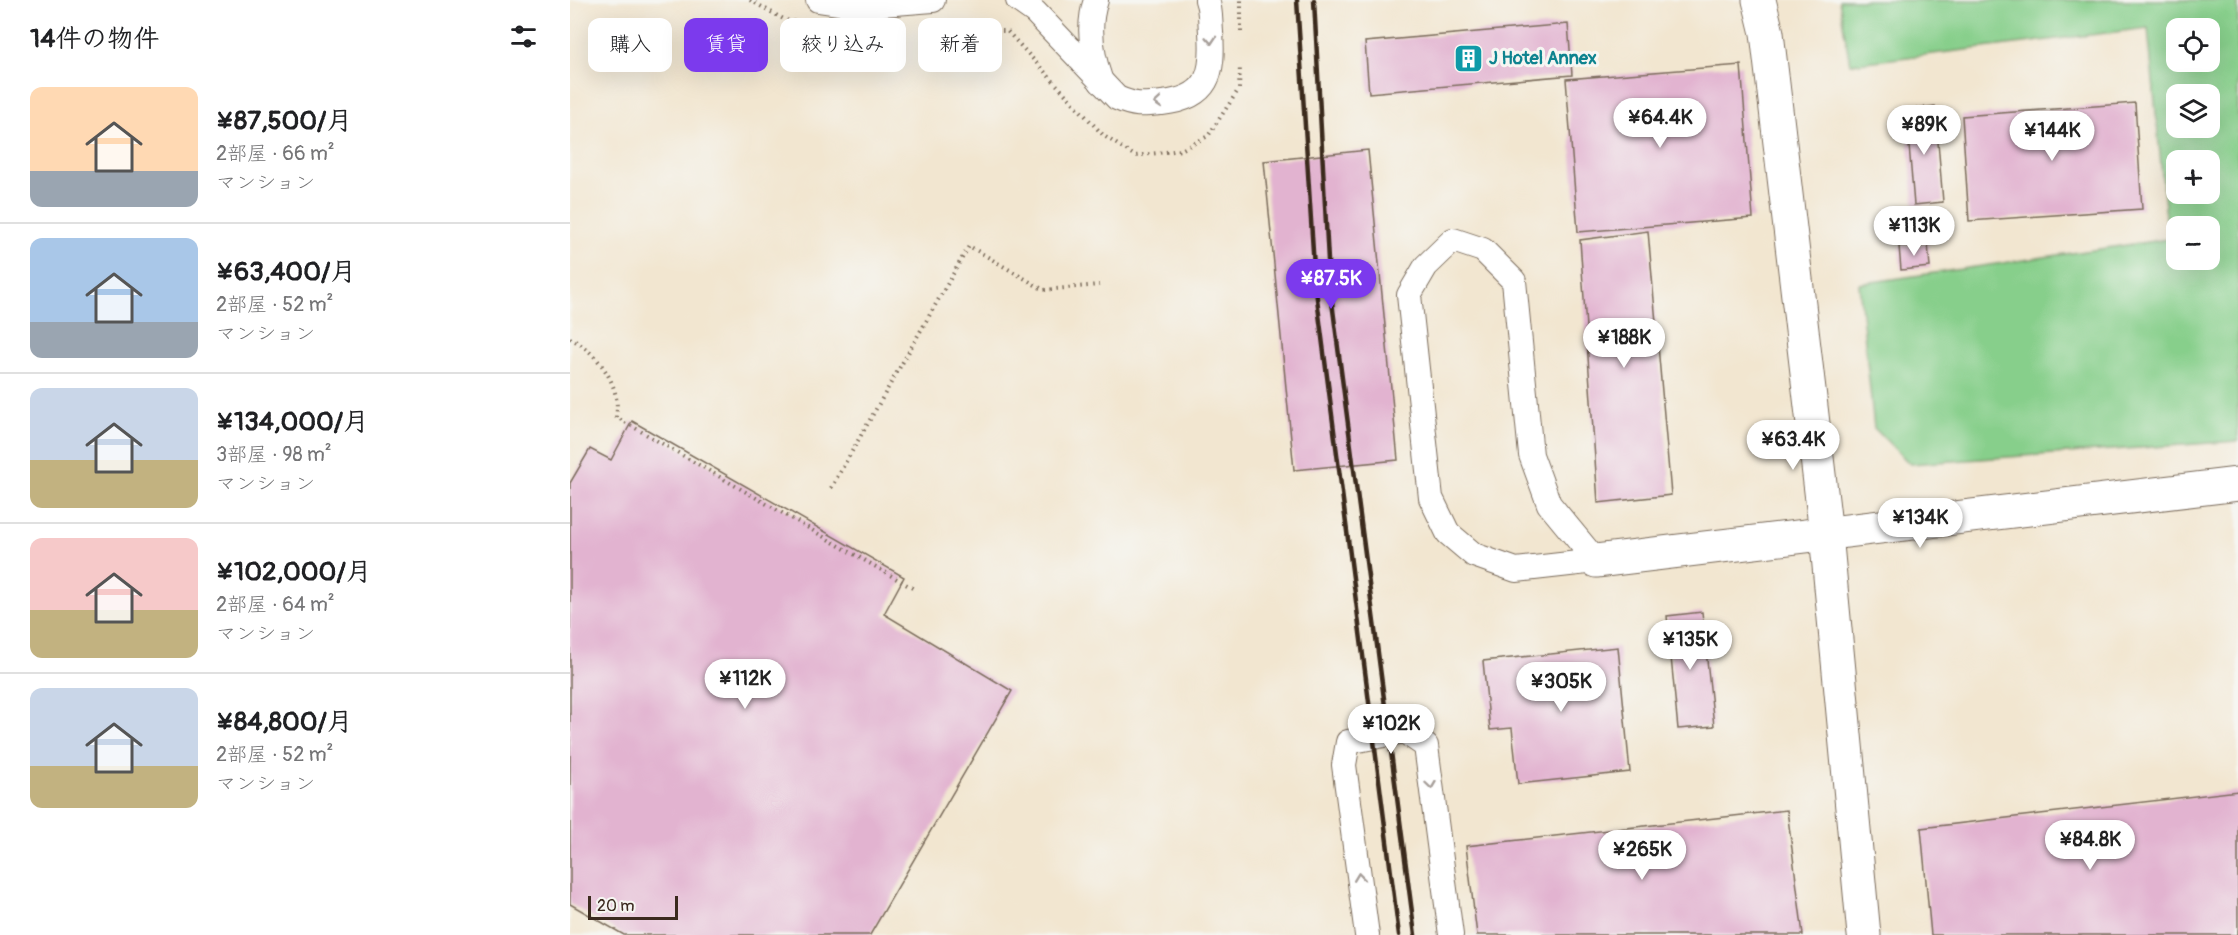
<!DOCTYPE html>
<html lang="ja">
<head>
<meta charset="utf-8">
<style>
  :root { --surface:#fff; --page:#f2f2f2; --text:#202124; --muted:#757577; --line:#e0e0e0; --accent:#7c3aed }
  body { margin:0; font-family:Pangolin,"Klee One",sans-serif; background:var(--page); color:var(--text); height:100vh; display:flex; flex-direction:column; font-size:22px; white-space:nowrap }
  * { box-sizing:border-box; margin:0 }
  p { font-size:20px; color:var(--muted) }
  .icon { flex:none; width:33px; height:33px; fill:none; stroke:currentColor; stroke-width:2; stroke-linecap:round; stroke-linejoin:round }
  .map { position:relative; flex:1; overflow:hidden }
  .panel { display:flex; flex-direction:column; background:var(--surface); width:570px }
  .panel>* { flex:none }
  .hud { position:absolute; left:18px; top:18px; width:570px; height:54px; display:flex; gap:12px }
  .controls { position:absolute; left:1596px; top:18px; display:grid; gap:12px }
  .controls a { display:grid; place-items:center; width:54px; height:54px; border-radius:12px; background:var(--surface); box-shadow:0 6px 24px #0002; font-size:30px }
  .scale { position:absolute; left:18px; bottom:15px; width:90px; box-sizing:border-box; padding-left:6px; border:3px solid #3b2a1e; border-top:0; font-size:16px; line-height:21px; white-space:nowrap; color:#3b2a1e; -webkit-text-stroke:4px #f6f6f2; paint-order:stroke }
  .price { position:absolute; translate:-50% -51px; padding:0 14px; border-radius:21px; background:#fff; color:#222; font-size:20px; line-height:39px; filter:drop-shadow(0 2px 3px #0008) }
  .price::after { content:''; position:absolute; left:50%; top:36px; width:18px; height:14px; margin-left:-9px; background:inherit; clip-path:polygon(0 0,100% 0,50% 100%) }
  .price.on { background:var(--accent); color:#fff }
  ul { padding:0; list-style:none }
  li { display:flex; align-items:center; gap:18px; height:150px; padding:0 30px }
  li+li { border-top:2px solid var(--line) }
  li span { display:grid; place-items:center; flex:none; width:168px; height:120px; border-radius:12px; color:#555 }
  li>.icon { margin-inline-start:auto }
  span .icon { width:72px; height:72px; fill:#fffc; stroke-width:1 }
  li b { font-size:26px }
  h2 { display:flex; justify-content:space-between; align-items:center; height:72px; padding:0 30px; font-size:26px }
  .pill { padding:0 21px; border-radius:12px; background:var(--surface); box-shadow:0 6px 24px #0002; font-size:21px; line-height:54px }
  .pill.on { background:var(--accent); color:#fff }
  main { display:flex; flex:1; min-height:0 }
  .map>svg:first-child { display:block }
  .green { fill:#87cf8b; stroke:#617c54; stroke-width:1.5; fill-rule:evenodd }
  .building { fill:#e2b3d0 }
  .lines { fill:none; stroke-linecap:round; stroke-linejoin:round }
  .street-casing { stroke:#7b6c5c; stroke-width:26 }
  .secondary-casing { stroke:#7b6c5c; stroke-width:35 }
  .path { stroke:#7b6c5c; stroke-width:4; stroke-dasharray:1.5 4.5; stroke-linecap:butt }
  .street { stroke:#fff; stroke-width:24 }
  .secondary { stroke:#fff; stroke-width:33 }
  .rail { stroke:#3b2a1e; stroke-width:4.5 }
  .oneway { stroke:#a79f9a }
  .labels { text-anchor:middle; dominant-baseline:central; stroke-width:6; stroke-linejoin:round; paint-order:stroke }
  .culture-label { font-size:18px; font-weight:bold; fill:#0d838f; stroke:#f6f6f2; text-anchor:start }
</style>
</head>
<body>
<main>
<section class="panel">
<h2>14件の物件<svg class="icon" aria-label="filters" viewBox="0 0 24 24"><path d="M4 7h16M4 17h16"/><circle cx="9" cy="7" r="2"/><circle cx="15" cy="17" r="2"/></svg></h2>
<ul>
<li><span style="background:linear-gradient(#ffd9b3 70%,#9aa5b1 0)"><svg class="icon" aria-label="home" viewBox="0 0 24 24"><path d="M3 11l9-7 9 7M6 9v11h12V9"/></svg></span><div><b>¥87,500/月</b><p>2部屋 · 66 m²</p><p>マンション</p></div></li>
<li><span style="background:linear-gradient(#a9c7e8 70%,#9aa5b1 0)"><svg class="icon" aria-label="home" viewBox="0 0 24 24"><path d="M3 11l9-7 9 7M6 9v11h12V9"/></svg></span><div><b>¥63,400/月</b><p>2部屋 · 52 m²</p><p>マンション</p></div></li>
<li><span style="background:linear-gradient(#c9d6e8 60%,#c2b280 0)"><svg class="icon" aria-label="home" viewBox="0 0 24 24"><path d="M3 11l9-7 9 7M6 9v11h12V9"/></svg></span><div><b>¥134,000/月</b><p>3部屋 · 98 m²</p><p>マンション</p></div></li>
<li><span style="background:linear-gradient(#f6c9c9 60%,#c2b280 0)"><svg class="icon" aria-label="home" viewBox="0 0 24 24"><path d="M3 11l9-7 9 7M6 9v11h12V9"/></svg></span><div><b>¥102,000/月</b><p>2部屋 · 64 m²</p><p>マンション</p></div></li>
<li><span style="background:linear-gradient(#c9d6e8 65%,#c2b280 0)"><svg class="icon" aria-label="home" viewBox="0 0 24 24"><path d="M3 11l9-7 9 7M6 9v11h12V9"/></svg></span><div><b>¥84,800/月</b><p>2部屋 · 52 m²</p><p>マンション</p></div></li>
</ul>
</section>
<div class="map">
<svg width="1668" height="935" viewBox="0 0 1668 935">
  <rect width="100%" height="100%" fill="#f6f6f2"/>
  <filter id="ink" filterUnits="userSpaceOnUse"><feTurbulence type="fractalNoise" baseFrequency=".0167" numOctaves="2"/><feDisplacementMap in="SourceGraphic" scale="12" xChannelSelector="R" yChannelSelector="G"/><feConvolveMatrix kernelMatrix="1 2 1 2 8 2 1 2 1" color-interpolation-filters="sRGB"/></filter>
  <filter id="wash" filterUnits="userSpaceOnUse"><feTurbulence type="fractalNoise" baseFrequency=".008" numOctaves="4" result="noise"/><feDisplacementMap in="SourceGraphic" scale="24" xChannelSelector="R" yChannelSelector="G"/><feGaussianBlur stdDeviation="1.35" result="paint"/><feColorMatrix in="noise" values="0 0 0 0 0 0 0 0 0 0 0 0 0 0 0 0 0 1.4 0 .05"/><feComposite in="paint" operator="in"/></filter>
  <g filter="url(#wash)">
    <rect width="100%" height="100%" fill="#f2e6d0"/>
    <path class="green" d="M1269 0H1668V441L1340 464 1304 428 1289 284 1598 239 1578 28 1280 64ZM1606 28H1640V62H1606ZM1606 94H1640V128H1606ZM1606 160H1640V194H1606ZM1606 226H1640V260H1606Z"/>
    <g id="blocks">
      <g class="building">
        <polygon points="998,24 1002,75 799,93 795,42"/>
        <polygon points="1171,65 1183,218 1008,232 996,79"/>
        <polygon points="1565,103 1572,209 1399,221 1392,116"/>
        <polygon points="1365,106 1373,202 1344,205 1336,109"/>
        <polygon points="798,150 828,460 724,470 694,161"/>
        <polygon points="1078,231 1101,495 1028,503 1010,240"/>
        <polygon points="1358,244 1360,267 1331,270 1329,246"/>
        <polygon points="62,421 334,577 314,614 442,691 300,935 54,935 0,904 0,483 20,449 41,460"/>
        <polygon points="1132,612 1144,726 1108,729 1097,616"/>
        <polygon points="1048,647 1060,772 948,784 942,728 920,730 913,661"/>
        <polygon points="1668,791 1668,935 1361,935 1351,828"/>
        <polygon points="1217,810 1233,935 907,935 896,846"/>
      </g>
    </g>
  </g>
  <g filter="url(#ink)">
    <use href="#blocks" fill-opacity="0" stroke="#7b6c5c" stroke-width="1.5"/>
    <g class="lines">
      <defs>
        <g id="street">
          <polyline points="248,0 287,6 363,0"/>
          <path d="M448 0 465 12 547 98C565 106 572 105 592 103 639 98 644 74 641 32 640 22 641 10 637 0"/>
          <path d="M526 0C517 26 522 56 531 82"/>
          <polygon points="883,240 913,250 944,281 961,455 979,504 1026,561 946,570 904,555 878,533 861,498 839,295 856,266"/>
          <polyline points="797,935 774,765 778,742 834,731 856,746 881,935"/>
        </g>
        <g id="secondary">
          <polyline points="1189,0 1197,33 1256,534 1294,935"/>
          <polyline points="1026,561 1668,484"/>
        </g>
      </defs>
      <use href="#street" class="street-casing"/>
      <use href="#secondary" class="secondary-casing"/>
      <g class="path">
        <polyline points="180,0 215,20 233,23"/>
        <polyline points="360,30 437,31 534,136 565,156 611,150 638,136 669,89 670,66"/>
        <polyline points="671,32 671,0"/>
        <path d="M0 338C27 352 52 385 46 417L344 589"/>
        <polyline points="261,488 399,246 474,290 529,285"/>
      </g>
      <use href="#street" class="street"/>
      <use href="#secondary" class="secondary"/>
      <g class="rail">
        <polyline points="727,0 745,283 829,935"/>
        <polyline points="744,0 759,279 845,935"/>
      </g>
    </g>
    <defs><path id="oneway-chevron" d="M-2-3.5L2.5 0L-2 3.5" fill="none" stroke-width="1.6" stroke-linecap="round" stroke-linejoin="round" transform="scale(1.5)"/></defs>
    <g class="oneway">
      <use href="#oneway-chevron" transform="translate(641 40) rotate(86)"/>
      <use href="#oneway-chevron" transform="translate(588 103) rotate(175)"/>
      <use href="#oneway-chevron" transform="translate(861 785) rotate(82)"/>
      <use href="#oneway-chevron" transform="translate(789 877) rotate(-97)"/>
    </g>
  </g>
  <defs>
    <symbol id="building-square" viewBox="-11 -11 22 22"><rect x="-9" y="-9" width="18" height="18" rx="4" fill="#0f9aa8" stroke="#f6f6f2"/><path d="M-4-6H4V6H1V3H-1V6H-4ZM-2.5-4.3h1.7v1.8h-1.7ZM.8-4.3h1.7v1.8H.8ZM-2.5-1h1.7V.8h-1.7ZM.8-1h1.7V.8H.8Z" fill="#fff"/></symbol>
  </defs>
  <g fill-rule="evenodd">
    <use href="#building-square" x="882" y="42" width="33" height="33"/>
  </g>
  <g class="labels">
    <g class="culture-label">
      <text x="919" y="58">J Hotel Annex</text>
    </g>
  </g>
</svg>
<div class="controls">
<a><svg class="icon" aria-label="locate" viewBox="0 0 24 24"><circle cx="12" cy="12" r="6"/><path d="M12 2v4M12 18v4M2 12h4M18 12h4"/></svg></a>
<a><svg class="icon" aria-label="layers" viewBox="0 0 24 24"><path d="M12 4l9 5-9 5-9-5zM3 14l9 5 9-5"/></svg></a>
<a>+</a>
<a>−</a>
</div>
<div class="scale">20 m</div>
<b class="price" style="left:1090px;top:149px">¥64.4K</b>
<b class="price" style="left:1354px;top:156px">¥89K</b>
<b class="price" style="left:1482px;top:162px">¥144K</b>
<b class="price" style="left:1344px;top:257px">¥113K</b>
<b class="price on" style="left:761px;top:310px">¥87.5K</b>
<b class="price" style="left:1054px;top:369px">¥188K</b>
<b class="price" style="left:1223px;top:471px">¥63.4K</b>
<b class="price" style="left:1350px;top:549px">¥134K</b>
<b class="price" style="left:1120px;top:671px">¥135K</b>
<b class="price" style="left:175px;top:710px">¥112K</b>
<b class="price" style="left:991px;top:713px">¥305K</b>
<b class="price" style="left:821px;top:755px">¥102K</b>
<b class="price" style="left:1520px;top:871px">¥84.8K</b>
<b class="price" style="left:1072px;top:881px">¥265K</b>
<div class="hud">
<a class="pill">購入</a>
<a class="pill on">賃貸</a>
<a class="pill">絞り込み</a>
<a class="pill">新着</a>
</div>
</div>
</main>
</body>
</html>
